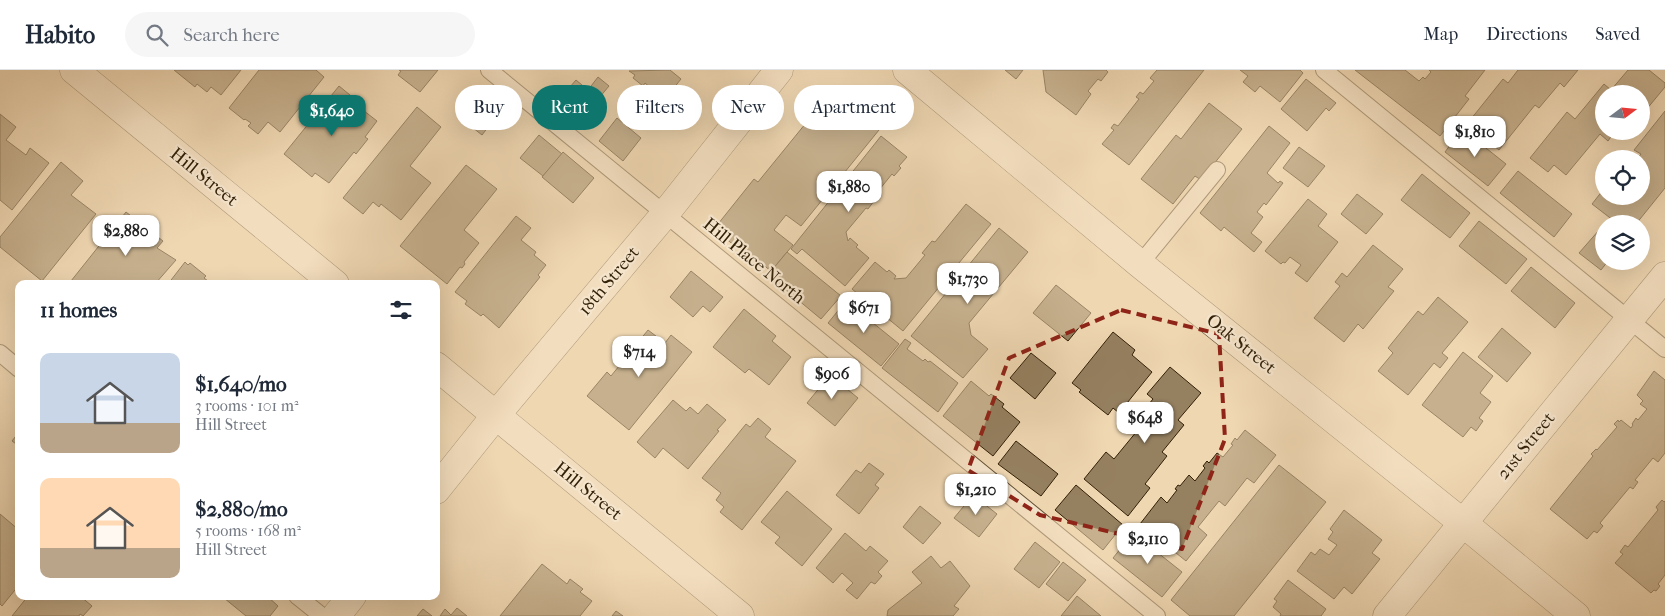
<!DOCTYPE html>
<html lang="en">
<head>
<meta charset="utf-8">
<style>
  :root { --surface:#fff; --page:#f6f6f7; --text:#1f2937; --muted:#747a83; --line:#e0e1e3; --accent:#0f766e }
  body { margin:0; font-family:"IM FELL French Canon",serif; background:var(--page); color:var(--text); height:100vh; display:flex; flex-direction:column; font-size:19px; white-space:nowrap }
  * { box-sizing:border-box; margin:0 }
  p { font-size:16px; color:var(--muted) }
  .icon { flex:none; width:28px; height:28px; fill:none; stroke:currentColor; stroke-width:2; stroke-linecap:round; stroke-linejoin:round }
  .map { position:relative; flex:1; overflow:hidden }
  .side { position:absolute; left:15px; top:210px; width:425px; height:320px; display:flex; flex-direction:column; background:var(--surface); border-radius:10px; box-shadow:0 5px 20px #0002 }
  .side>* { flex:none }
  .hud { position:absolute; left:455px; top:15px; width:475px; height:45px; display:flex; gap:10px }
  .needle { width:32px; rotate:74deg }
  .tools { position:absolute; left:1595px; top:15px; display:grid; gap:10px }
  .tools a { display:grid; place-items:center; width:55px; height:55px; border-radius:50%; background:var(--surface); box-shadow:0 5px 20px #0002; font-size:25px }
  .price { position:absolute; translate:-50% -42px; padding:0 11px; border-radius:10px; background:#fff; color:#222; font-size:16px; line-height:32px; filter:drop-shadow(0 1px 2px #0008) }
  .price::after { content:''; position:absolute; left:50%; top:30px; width:15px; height:11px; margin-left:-8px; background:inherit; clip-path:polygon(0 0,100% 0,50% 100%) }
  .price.active { background:var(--accent); color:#fff }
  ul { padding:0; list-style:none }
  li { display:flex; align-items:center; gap:15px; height:125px; padding:0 25px }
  li span { display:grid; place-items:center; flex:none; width:140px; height:100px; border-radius:10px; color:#555 }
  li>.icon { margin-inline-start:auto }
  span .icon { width:60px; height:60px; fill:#fffc; stroke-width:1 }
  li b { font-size:21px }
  h2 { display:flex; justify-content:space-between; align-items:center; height:60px; padding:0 25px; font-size:21px }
  .chip { padding:0 18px; border-radius:22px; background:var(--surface); box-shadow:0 5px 20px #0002; font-size:18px; line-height:45px }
  .chip.active { background:var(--accent); color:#fff }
  header { display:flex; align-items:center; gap:30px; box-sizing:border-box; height:70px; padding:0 25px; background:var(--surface); border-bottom:1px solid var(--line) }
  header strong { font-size:24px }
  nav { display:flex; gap:28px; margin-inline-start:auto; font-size:18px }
  .search { width:350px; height:45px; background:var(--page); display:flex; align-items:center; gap:12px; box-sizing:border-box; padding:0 18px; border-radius:28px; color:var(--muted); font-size:19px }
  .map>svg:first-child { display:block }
  .building { fill:#958060; stroke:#332108 }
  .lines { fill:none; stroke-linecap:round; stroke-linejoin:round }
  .lane-casing { stroke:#624e32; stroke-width:18 }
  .street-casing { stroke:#624e32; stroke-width:29 }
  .lane { stroke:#f5e5cd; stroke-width:16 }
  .street { stroke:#f5e5cd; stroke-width:28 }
  .marked { fill:none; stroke:#8f2418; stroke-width:4; stroke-dasharray:10 6; stroke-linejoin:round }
  .labels { text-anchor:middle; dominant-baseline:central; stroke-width:4.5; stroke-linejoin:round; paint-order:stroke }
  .street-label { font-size:18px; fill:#332108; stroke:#f5e5cd }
</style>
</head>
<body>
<header>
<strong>Habito</strong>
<div class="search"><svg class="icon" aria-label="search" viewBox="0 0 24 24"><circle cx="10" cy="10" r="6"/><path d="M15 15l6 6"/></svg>Search here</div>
<nav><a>Map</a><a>Directions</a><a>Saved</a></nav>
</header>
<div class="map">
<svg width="1665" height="546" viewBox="0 0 1665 546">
  <rect width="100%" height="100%" fill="#efd7b2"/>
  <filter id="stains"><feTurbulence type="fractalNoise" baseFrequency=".004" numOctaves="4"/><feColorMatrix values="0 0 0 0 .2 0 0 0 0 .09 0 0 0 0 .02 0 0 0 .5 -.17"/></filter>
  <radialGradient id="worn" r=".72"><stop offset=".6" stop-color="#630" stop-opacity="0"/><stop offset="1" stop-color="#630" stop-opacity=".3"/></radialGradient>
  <g class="building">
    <polygon points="174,0 241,0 221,25 211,17 207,22 197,14 195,17"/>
    <polygon points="259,0 316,0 324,7 280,62 268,52 258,64 248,56 251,53 245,49 244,50 229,38"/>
    <polygon points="399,0 438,0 420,22 398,5 401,1"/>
    <polygon points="670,0 681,9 664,30 650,21 652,19 645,13 643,16 633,8 635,5 629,1"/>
    <polygon points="1005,0 1023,0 1016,9"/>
    <polygon points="1043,0 1106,0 1108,2 1101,11 1098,9 1088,21 1091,24 1076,45 1046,22"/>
    <polygon points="1157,0 1204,0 1129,95 1102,74 1114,60 1111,58 1114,54 1118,56 1139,29 1136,27 1140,22 1143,24 1154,11 1150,8"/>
    <polygon points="1240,0 1300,0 1303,3 1280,32 1260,16 1255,22 1243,12 1248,6"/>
    <polygon points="1355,0 1405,0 1419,11 1423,7 1425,9 1431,2 1429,0 1485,0 1465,26 1469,29 1440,66"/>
    <polygon points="1518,0 1578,0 1564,17 1560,13 1539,38 1535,35 1499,80 1467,54 1503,9 1508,13"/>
    <polygon points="1628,0 1649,0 1665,13 1665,17 1641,46 1641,24 1604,24 1604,61 1615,61 1608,71 1600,64 1566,105 1554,95 1548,102 1530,88 1567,42 1575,49 1604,14 1611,20"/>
    <polygon points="598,7 609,16 579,52 556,33 576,10 588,20"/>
    <polygon points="1306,9 1336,33 1329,41 1326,38 1307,61 1281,39"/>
    <polygon points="339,16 361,34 359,37 377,51 365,67 368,69 356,84 354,82 329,113 315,103 312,107 284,84"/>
    <polygon points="478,20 502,39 482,65 458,46"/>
    <polygon points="832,21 879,60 801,156 786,145 774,160 793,175 771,201 753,187 751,189 714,159 754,109 758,112"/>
    <polygon points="1209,33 1242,59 1201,110 1195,106 1173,134 1141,109 1176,65 1181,69"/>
    <polygon points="417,37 441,57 410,96 431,113 401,150 381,134 379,137 373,132 363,144 343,128"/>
    <polygon points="1665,41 1665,118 1636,154 1618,154 1592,134 1603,120 1604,126 1641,126 1641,89 1637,89 1641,84 1634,80"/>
    <polygon points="0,44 16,57 6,70 26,85 30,78 49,93 12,140 0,130"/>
    <polygon points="617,48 641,68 623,91 599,71"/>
    <polygon points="1269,56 1290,73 1267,103 1278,113 1280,111 1283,113 1266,135 1264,133 1257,142 1263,147 1251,163 1262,172 1254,182 1224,157 1221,161 1200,143"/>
    <polygon points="1462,59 1506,94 1488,116 1445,82"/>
    <polygon points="539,65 562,84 543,106 520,88"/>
    <polygon points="881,66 907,87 899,96 901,98 894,106 892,104 875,125 877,127 868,139 866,138 846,162 848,171 850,168 858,175 856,177 869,188 845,216 802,179 797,184 791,179"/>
    <polygon points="1299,77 1325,96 1308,117 1283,98"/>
    <polygon points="563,82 594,108 573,133 542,107"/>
    <polygon points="61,92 83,111 71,125 96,144 42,211 0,177 0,167"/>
    <polygon points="466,95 497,119 464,160 479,173 464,192 465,194 462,198 460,197 447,214 400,176"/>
    <polygon points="1518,101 1572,144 1554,167 1500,123"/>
    <polygon points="1422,104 1470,143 1450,168 1401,130"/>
    <polygon points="1357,124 1383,144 1366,164 1341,144"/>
    <polygon points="1308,129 1327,144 1318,156 1338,172 1307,212 1295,203 1301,195 1290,187 1285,193 1283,192 1281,194 1265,181"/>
    <polygon points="966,134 991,154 903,261 852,219 875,192 887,202 889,200 896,206 894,209 906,208 925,185 922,183 932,171 935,172"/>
    <polygon points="126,142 163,171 157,178 176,190 155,214 73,214 71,211"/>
    <polygon points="516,146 531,158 521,170 536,182 534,185 546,195 538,205 540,207 499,258 483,244 481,246 465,234 467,231 455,222"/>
    <polygon points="1479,151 1527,189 1506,214 1459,176"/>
    <polygon points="999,158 1028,182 969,253 971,265 988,279 963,308 911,266"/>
    <polygon points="1600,159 1604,162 1604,191 1608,191 1601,200 1579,183"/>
    <polygon points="1373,175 1403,199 1388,217 1394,221 1363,259 1358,254 1344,272 1314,248 1340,216 1335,212 1342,203 1347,207"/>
    <polygon points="787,182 841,226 821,249 768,205"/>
    <polygon points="185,192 188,195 190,193 206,206 204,208 208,211 206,214 168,214"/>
    <polygon points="1531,197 1575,233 1555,258 1511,221"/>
    <polygon points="691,201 723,227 710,242 703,236 693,247 670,227"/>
    <polygon points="1056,215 1091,243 1068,271 1033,243"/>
    <polygon points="1438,227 1468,252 1442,283 1448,288 1440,298 1434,293 1408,325 1378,301 1393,283 1388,278 1418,241 1423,245"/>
    <polygon points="846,231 899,274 881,296 828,253"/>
    <polygon points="744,239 776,266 772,271 791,287 769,315 749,299 745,303 713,277"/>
    <polygon points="1502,258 1531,283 1507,312 1478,287"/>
    <polygon points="648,260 665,273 671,265 692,282 629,360 587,326 607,302 611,306"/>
    <polygon points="1113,262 1135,280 1132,285 1152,302 1119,343 1113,338 1108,345 1079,322 1081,320 1072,313"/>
    <polygon points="905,269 911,273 907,279 923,291 925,289 928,292 930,291 958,313 938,342 882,298"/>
    <polygon points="1463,282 1493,306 1480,323 1491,332 1479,348 1483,351 1476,361 1471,357 1463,367 1422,335"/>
    <polygon points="1031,283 1056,303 1035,329 1010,308"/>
    <polygon points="1170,297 1201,323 1178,350 1184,355 1162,382 1167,386 1145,414 1150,418 1128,446 1084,409 1106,382 1114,389 1137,361 1131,356 1153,329 1147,324"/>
    <polygon points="1654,301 1665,310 1665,383 1658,392 1653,388 1635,410 1638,412 1633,419 1630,417 1600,453 1603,456 1597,463 1594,461 1587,469 1550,439 1593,386 1591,384 1596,379 1597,380 1617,357 1614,354 1618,350 1619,352 1621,350 1631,358 1633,355 1632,354 1636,348 1638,350 1647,339 1640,334 1643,331 1637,325"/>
    <polygon points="830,305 858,328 835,356 807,333"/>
    <polygon points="971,311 989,326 991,324 1004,334 1002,337 1020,352 993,386 943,346"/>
    <polygon points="673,330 686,341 690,337 698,344 707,334 726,350 717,360 719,361 688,399 663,378 655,388 637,372"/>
    <polygon points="758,348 771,359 765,367 796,391 742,460 720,442 724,437 716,430 721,423 702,408 746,354 750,357"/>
    <polygon points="1245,360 1276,385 1254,413 1247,408 1225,436 1219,431 1198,457 1207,465 1186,491 1140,454 1161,427 1167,433 1177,420 1175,419 1178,415 1180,416 1189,405 1195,411 1205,398 1203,396 1207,391 1209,393 1217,383 1223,387 1233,375 1231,374 1235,368 1237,370"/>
    <polygon points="19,362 19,376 12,371"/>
    <polygon points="1016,371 1058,404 1041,426 998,394"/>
    <polygon points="869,393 884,404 875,415 879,418 859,444 836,425 856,400 861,403"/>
    <polygon points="1279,395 1326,432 1234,546 1190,546 1171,530"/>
    <polygon points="1076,415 1123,455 1103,480 1055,440"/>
    <polygon points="787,421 832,459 802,496 775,473 780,467 761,452"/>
    <polygon points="973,425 997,444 979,467 954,448"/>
    <polygon points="1662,430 1664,432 1665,431 1665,505 1658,514 1660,516 1656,521 1654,520 1651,523 1615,493 1623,484 1620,482 1625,475 1628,477 1658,440 1656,437"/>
    <polygon points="920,436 941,453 923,474 903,457"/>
    <polygon points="1344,440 1382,470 1372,483 1380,489 1352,524 1344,517 1334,529 1297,501 1311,482 1315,485 1320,479 1329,485 1337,475 1328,469 1333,462 1330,459"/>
    <polygon points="0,444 19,460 19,515 2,536 0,534"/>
    <polygon points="845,463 866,481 870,476 888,491 878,502 882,506 875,514 871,512 857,529 846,520 853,513 842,503 833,513 816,498"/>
    <polygon points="1133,463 1182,502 1162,527 1113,488"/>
    <polygon points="1035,472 1060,492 1039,518 1014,499"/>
    <polygon points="931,486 941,498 950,491 970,516 954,536 959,539 953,546 887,546 888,540 922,513 912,502"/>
    <polygon points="1063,492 1086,510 1068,531 1046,514"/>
    <polygon points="542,494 567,514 570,509 583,519 580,522 592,531 580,546 500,546"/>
    <polygon points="1288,510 1326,539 1321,546 1280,546 1281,544 1273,537 1277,531 1274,529"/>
    <polygon points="28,526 80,526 92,536 83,546 80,544 79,546 12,546"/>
    <polygon points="225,526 267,526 278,536 270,546 246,546 224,528"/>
    <polygon points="1077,526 1101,546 1061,546"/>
    <polygon points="457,538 467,546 440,546 445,539 451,545"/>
    <polygon points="423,539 432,546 417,546"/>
    <polygon points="616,541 623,546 612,546"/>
  </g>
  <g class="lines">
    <defs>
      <g id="lane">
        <polyline points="489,0 1157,546"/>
        <polyline points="1324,0 1665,279"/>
        <polyline points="1140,194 1217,100"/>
        <polyline points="0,283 19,299"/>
        <polyline points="297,526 322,546"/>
      </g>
      <g id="street">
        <polyline points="74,0 335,214"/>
        <polyline points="907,0 1140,194 1463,453 1576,546"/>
        <polyline points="436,296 740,546"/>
        <polyline points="436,420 496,345 665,144 779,0"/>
        <polyline points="336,546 352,526"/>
        <polyline points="1387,546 1665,206"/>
      </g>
    </defs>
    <use href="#lane" class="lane-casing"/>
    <use href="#street" class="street-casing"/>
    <use href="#lane" class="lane"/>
    <use href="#street" class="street"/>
  </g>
  <path d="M0 0H1665V546H0ZM1121 240 1219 264 1225 369 1182 479 1040 445 968 400 1009 288Z" fill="#efd7b2" fill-opacity=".55" fill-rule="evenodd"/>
  <path class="marked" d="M1121 240 1219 264 1225 369 1182 479 1040 445 968 400 1009 288Z"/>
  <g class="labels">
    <g class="street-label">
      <text transform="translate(204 107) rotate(39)">Hill Street</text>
      <text transform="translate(754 191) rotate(39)">Hill Place North</text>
      <text transform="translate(609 211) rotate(-50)">18th Street</text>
      <text transform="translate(1241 274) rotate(39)">Oak Street</text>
      <text transform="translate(1526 376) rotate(-51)">21st Street</text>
      <text transform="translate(588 421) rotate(39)">Hill Street</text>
    </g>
  </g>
  <rect width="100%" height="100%" filter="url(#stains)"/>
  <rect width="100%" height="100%" fill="url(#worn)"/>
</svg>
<div class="tools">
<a><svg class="needle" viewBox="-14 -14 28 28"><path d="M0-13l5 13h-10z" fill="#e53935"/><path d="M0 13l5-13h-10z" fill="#747a83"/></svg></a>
<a><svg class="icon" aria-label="locate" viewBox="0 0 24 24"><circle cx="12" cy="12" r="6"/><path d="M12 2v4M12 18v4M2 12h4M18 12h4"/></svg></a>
<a><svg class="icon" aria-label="layers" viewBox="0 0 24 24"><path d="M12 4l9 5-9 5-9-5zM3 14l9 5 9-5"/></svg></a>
</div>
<b class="price active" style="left:332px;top:67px">$1,640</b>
<b class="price" style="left:1475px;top:88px">$1,810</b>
<b class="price" style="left:849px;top:143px">$1,880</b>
<b class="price" style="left:126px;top:187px">$2,880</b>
<b class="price" style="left:968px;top:235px">$1,730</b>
<b class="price" style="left:864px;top:264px">$671</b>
<b class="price" style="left:639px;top:308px">$714</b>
<b class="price" style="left:832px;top:330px">$906</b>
<b class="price" style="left:1145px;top:374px">$648</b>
<b class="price" style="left:976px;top:446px">$1,210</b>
<b class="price" style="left:1148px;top:495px">$2,110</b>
<div class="hud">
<a class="chip">Buy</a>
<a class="chip active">Rent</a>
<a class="chip">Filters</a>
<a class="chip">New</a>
<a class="chip">Apartment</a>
</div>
<section class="side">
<h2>11 homes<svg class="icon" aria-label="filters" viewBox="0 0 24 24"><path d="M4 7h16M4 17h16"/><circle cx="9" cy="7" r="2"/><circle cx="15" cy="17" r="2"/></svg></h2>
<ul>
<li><span style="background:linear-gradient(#c9d6e8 70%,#b9a48a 0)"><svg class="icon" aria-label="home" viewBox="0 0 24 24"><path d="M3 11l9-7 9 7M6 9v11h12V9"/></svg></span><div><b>$1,640/mo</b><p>3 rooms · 101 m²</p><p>Hill Street</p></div></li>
<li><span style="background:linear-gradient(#ffd9b3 70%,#b9a48a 0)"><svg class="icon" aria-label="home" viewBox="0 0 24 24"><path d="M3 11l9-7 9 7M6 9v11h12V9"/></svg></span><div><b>$2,880/mo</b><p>5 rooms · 168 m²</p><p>Hill Street</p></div></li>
</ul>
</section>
</div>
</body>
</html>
